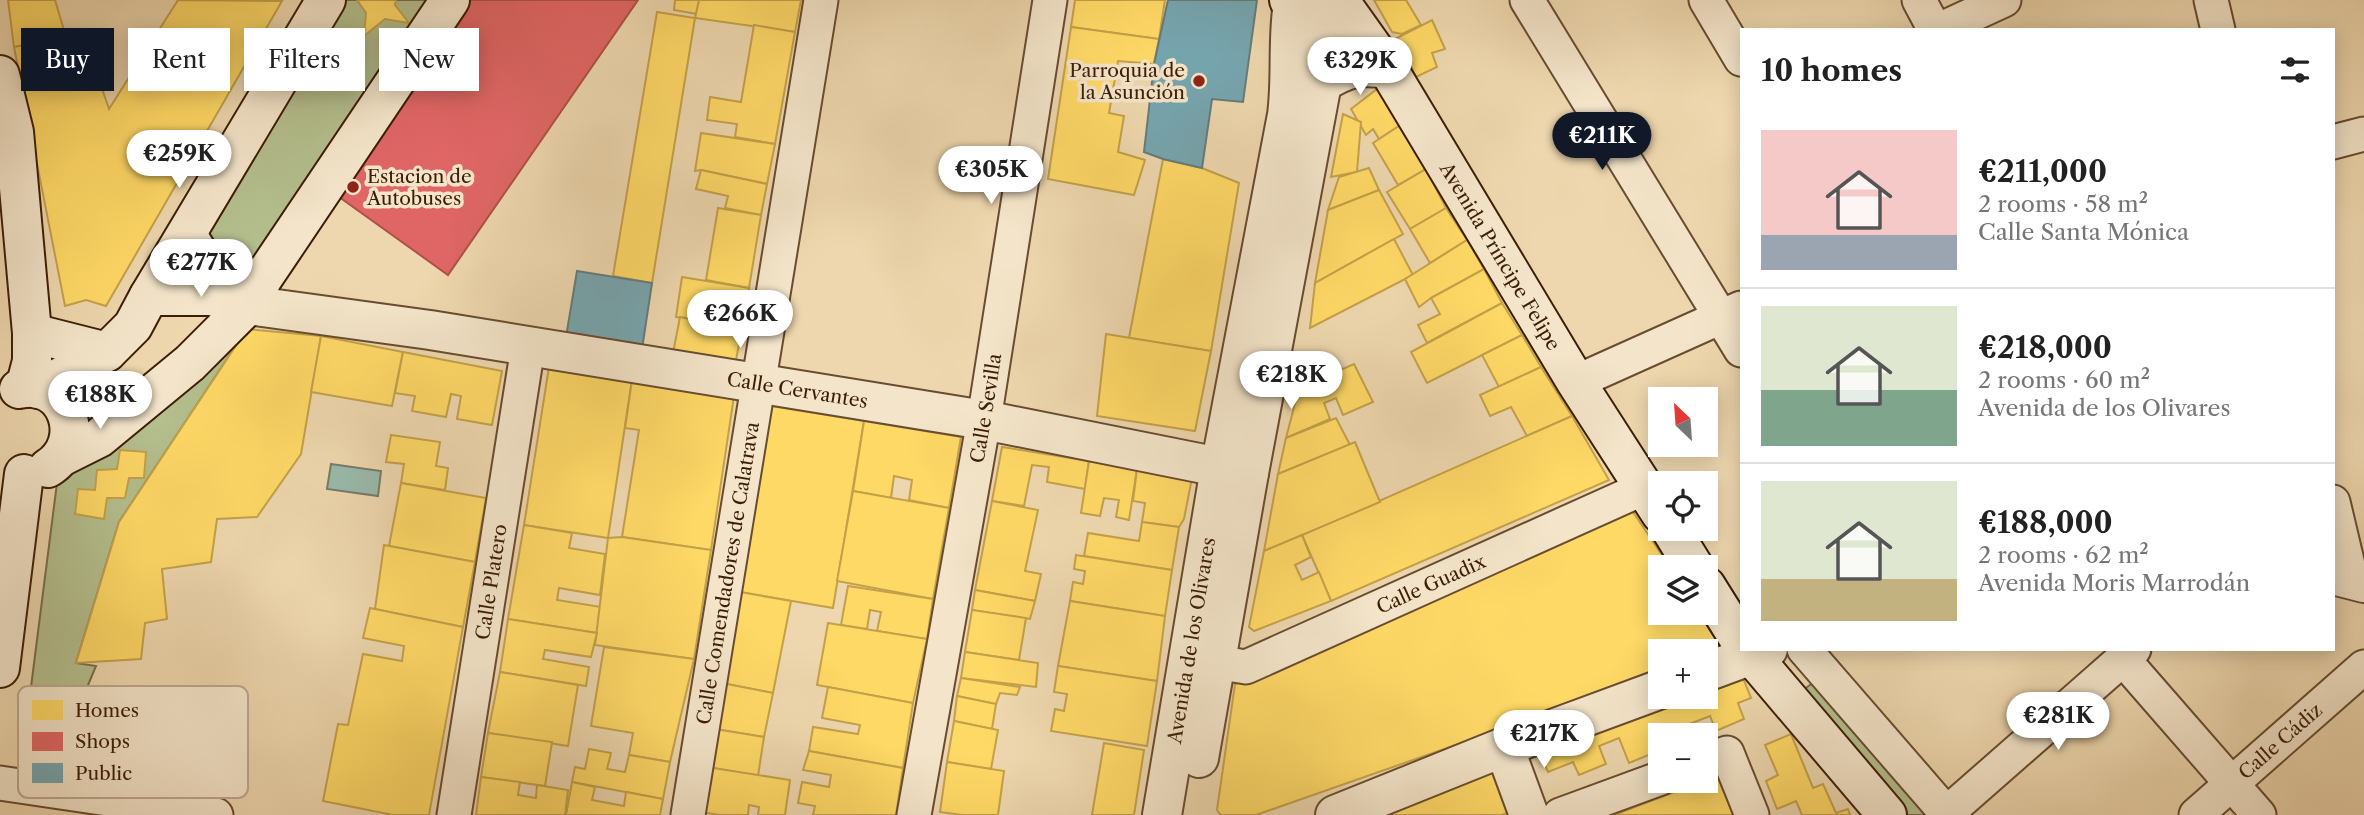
<!DOCTYPE html>
<html lang="en">
<head>
<meta charset="utf-8">
<style>
  :root { --surface:#fff; --page:#f2f2f2; --text:#222; --muted:#767676; --line:#e0e0e0; --accent:#111827 }
  body { margin:0; font-family:"Libre Caslon Text",serif; background:var(--page); color:var(--text); height:100vh; display:flex; flex-direction:column; font-size:26px; white-space:nowrap }
  * { box-sizing:border-box; margin:0 }
  p { font-size:23px; color:var(--muted) }
  .icon { flex:none; width:38px; height:38px; fill:none; stroke:currentColor; stroke-width:2; stroke-linecap:round; stroke-linejoin:round }
  .map { position:relative; flex:1; overflow:hidden }
  .drawer { position:absolute; left:1740px; top:28px; width:595px; height:623px; display:flex; flex-direction:column; background:var(--surface); border-radius:0px; box-shadow:0 4px 18px #0003 }
  .drawer>* { flex:none }
  .top-card { position:absolute; left:21px; top:28px; width:665px; height:63px; display:flex; gap:14px }
  .needle { width:46px; rotate:335deg }
  .buttons { position:absolute; left:1648px; top:387px; display:grid; gap:14px }
  .buttons a { display:grid; place-items:center; width:70px; height:70px; border-radius:0px; background:var(--surface); box-shadow:0 4px 18px #0003; font-size:35px }
  .price { position:absolute; translate:-50% -60px; padding:0 16px; border-radius:24px; background:#fff; color:#222; font-size:23px; line-height:46px; filter:drop-shadow(0 2px 4px #0008) }
  .price::after { content:''; position:absolute; left:50%; top:42px; width:21px; height:16px; margin-left:-10px; background:inherit; clip-path:polygon(0 0,100% 0,50% 100%) }
  .price.active { background:var(--accent); color:#fff }
  ul { padding:0; list-style:none }
  li { display:flex; align-items:center; gap:21px; height:175px; padding:0 21px }
  li+li { border-top:2px solid var(--line) }
  li span { display:grid; place-items:center; flex:none; width:196px; height:140px; border-radius:0px; color:#555 }
  li>.icon { margin-inline-start:auto }
  span .icon { width:84px; height:84px; fill:#fffc; stroke-width:1 }
  li b { font-size:30px }
  h2 { display:flex; justify-content:space-between; align-items:center; height:84px; padding:0 21px; font-size:30px }
  .chip { padding:0 24px; border-radius:0px; background:var(--surface); box-shadow:0 4px 18px #0003; font-size:24px; line-height:63px }
  .chip.active { background:var(--accent); color:#fff }
  .map>svg:first-child { display:block }
  .green { fill:#b4bf8e; stroke:#786e4a; stroke-width:2 }
  .water { fill:#99baab; stroke:#747c69; stroke-width:2 }
  .homes { fill:#ffd966; stroke:#c4a149; stroke-width:2 }
  .shops { fill:#e06666; stroke:#af5049; stroke-width:2 }
  .public { fill:#76a5af; stroke:#657c7c; stroke-width:2 }
  .lines { fill:none; stroke-linecap:round; stroke-linejoin:round }
  .minor-casing { stroke:#684c2f; stroke-width:37 }
  .tertiary-casing { stroke:#684c2f; stroke-width:42 }
  .secondary-casing { stroke:#3c1e05; stroke-width:42 }
  .minor { stroke:#f4e5ca; stroke-width:33 }
  .tertiary { stroke:#f4e5ca; stroke-width:38 }
  .secondary { stroke:#f4e5ca; stroke-width:38 }
  .poi-dot { fill:#8f2418; stroke:#f4e5ca; stroke-width:2.5 }
  .labels { text-anchor:middle; dominant-baseline:central; stroke-width:7; stroke-linejoin:round; paint-order:stroke }
  .poi-label { font-size:19px; fill:#3c1e05; stroke:#f4e5ca; text-anchor:end }
  .street-label { font-size:19px; fill:#3c1e05; stroke:#f4e5ca }
  .key { fill:#f4e5ca; stroke:#bda98f; stroke-width:2 }
  .key-label { font-size:19px; fill:#3c1e05 }
</style>
</head>
<body>
<div class="map">
<svg width="2364" height="815" viewBox="0 0 2364 815">
  <rect width="100%" height="100%" fill="#eed7ae"/>
  <filter id="stains"><feTurbulence type="fractalNoise" baseFrequency=".00286" numOctaves="4"/><feColorMatrix values="0 0 0 0 .2 0 0 0 0 .09 0 0 0 0 .02 0 0 0 .5 -.17"/></filter>
  <radialGradient id="worn" r=".72"><stop offset=".6" stop-color="#630" stop-opacity="0"/><stop offset="1" stop-color="#630" stop-opacity=".3"/></radialGradient>
  <g class="green">
    <polygon points="337,0 437,0 258,264 233,270 207,245 206,219"/>
    <polygon points="247,329 119,522 76,663 96,666 61,750 24,742 58,475"/>
    <polygon points="1820,678 1940,815 1897,815 1793,697"/>
  </g>
  <polygon class="water" points="331,464 381,471 378,496 327,489"/>
  <g class="homes">
    <polygon points="8,0 55,0 66,37 14,47"/>
    <polygon points="178,0 282,1 106,306 86,300 65,306 14,47 83,34 109,109"/>
    <polygon points="357,0 396,0 395,5 409,23 385,19 364,36 366,13"/>
    <polygon points="675,0 700,0 697,14 674,10"/>
    <polygon points="699,0 801,0 795,32 695,18"/>
    <polygon points="1075,0 1165,0 1159,39 1071,27"/>
    <polygon points="1374,0 1406,0 1421,25 1402,34 1392,32"/>
    <polygon points="657,12 695,18 652,283 613,276"/>
    <polygon points="1432,20 1445,49 1432,53 1437,67 1416,77 1397,38"/>
    <polygon points="754,25 795,32 775,144 735,137 737,124 707,120 710,97 741,102"/>
    <polygon points="1071,27 1159,39 1154,64 1118,61 1109,113 1124,116 1118,152 1145,160 1134,195 1048,179"/>
    <polygon points="1377,89 1402,124 1379,139 1373,129 1366,135 1351,109"/>
    <polygon points="1343,114 1361,122 1357,172 1331,177"/>
    <polygon points="1402,124 1426,169 1398,185 1373,143"/>
    <polygon points="701,133 775,144 767,184 701,170 695,171"/>
    <polygon points="1163,159 1202,168 1239,183 1211,351 1129,338"/>
    <polygon points="1369,168 1379,190 1328,210 1339,177"/>
    <polygon points="1426,169 1446,208 1410,229 1387,192"/>
    <polygon points="701,170 767,184 761,215 725,208 728,196 696,189"/>
    <polygon points="1379,190 1403,234 1315,283 1328,210"/>
    <polygon points="718,208 761,215 749,288 706,280"/>
    <polygon points="1446,208 1467,240 1430,263 1410,229"/>
    <polygon points="1394,239 1413,275 1310,328 1315,283"/>
    <polygon points="1467,240 1484,269 1431,298 1419,307 1405,279"/>
    <polygon points="1484,269 1502,303 1427,343 1418,325 1440,314 1431,298"/>
    <polygon points="682,277 749,288 742,329 676,317"/>
    <polygon points="1502,303 1522,335 1427,383 1411,352"/>
    <polygon points="680,317 742,329 735,365 673,353"/>
    <polygon points="247,329 321,336 301,454 257,517 217,519 211,562 162,569 167,619 145,623 141,659 76,663 119,522"/>
    <polygon points="1106,334 1211,351 1195,431 1097,416"/>
    <polygon points="1522,335 1541,367 1499,387 1482,355"/>
    <polygon points="321,336 403,352 392,406 311,392"/>
    <polygon points="403,352 502,371 492,425 457,419 461,396 451,394 446,417 412,411 415,396 395,393"/>
    <polygon points="1354,364 1373,402 1343,415 1336,398 1324,403 1330,419 1286,438 1299,388"/>
    <polygon points="549,367 632,380 608,538 524,525"/>
    <polygon points="1541,367 1572,416 1527,436 1511,407 1490,416 1480,395"/>
    <polygon points="632,380 734,396 711,550 622,537 639,430 625,428"/>
    <polygon points="771,406 864,421 833,608 740,592"/>
    <polygon points="1572,416 1609,480 1331,601 1302,535"/>
    <polygon points="1336,418 1350,445 1278,474 1286,438"/>
    <polygon points="864,421 961,437 949,508 909,500 912,480 894,476 891,498 853,491"/>
    <polygon points="391,435 440,442 436,466 448,468 445,490 401,483 404,464 386,462"/>
    <polygon points="1355,442 1380,502 1264,551 1278,474"/>
    <polygon points="1002,447 1089,461 1085,489 1047,482 1049,467 1032,465 1024,506 992,501"/>
    <polygon points="120,450 146,452 144,478 129,478 125,498 107,498 104,519 75,514 78,489 95,490 97,470 117,469"/>
    <polygon points="1089,461 1137,469 1129,520 1116,517 1119,500 1104,498 1100,516 1081,513"/>
    <polygon points="1137,469 1192,478 1184,519 1179,527 1142,522 1145,503 1133,501"/>
    <polygon points="401,483 486,498 475,562 389,546"/>
    <polygon points="853,491 949,508 933,599 837,581"/>
    <polygon points="992,501 1038,510 1025,571 1041,574 1035,601 975,590"/>
    <polygon points="1633,512 1670,567 1661,567 1661,612 1700,612 1725,650 1706,657 1706,651 1661,651 1661,673 1256,815 1221,815 1217,810 1235,684"/>
    <polygon points="1142,522 1179,527 1172,570 1084,556 1088,533 1139,541"/>
    <polygon points="524,525 572,533 569,548 605,554 600,595 559,588 557,600 601,607 597,633 508,619"/>
    <polygon points="1302,535 1311,557 1295,565 1302,580 1319,572 1331,601 1254,631 1249,627 1264,551"/>
    <polygon points="622,537 711,550 694,659 595,645 608,538"/>
    <polygon points="384,545 475,562 463,627 375,609"/>
    <polygon points="1076,555 1172,570 1165,616 1070,601 1073,582 1083,584 1085,571 1074,569"/>
    <polygon points="848,586 933,599 927,639 877,631 881,612 870,610 867,629 841,625"/>
    <polygon points="975,590 1035,601 1030,619 972,610"/>
    <polygon points="740,592 791,601 773,693 722,683"/>
    <polygon points="1070,601 1165,616 1157,681 1058,666"/>
    <polygon points="370,608 463,627 429,815 393,815 323,801 338,724 348,725 363,654 402,661 404,646 363,638"/>
    <polygon points="972,610 1026,618 1019,660 965,652"/>
    <polygon points="508,619 597,633 591,657 545,650 543,659 589,667 586,686 500,672"/>
    <polygon points="828,623 927,639 913,703 817,685"/>
    <polygon points="604,647 694,659 670,762 629,755 633,733 591,726"/>
    <polygon points="965,652 1038,663 1036,687 961,678"/>
    <polygon points="1058,666 1157,681 1147,746 1051,731 1055,709 1064,711 1067,694 1054,692"/>
    <polygon points="500,672 578,685 568,746 488,733"/>
    <polygon points="1741,673 1751,698 1738,703 1744,719 1716,731 1710,716 1661,735 1658,737 1661,750 1629,763 1619,738 1599,746 1606,764 1579,775 1573,762 1548,772 1540,754 1684,696 1706,696 1706,687"/>
    <polygon points="961,678 1020,687 1017,695 1000,693 996,704 957,696"/>
    <polygon points="722,683 773,693 764,737 715,729"/>
    <polygon points="828,687 913,703 903,768 809,751 813,727 858,734 860,725 822,718"/>
    <polygon points="957,696 996,704 992,729 954,721"/>
    <polygon points="954,721 998,730 991,769 947,762"/>
    <polygon points="715,729 764,737 758,776 707,767"/>
    <polygon points="488,733 552,742 545,786 481,777"/>
    <polygon points="1791,734 1813,788 1823,784 1836,813 1848,809 1850,815 1802,815 1796,801 1777,809 1766,781 1778,775 1765,745"/>
    <polygon points="1104,743 1144,750 1134,815 1092,815"/>
    <polygon points="589,749 611,753 607,769 625,772 629,755 670,762 663,799 572,782 575,767 585,769"/>
    <polygon points="809,751 903,768 896,815 813,815 815,806 798,803 802,782 829,787 831,775 803,770"/>
    <polygon points="947,762 1004,771 998,815 962,815 940,812"/>
    <polygon points="707,767 790,780 785,815 758,815 759,807 749,805 748,815 720,815 700,812"/>
    <polygon points="1491,770 1507,813 1502,815 1371,815"/>
    <polygon points="1718,775 1733,815 1614,815 1706,780"/>
    <polygon points="481,777 520,782 518,795 536,798 537,785 568,790 565,815 476,815"/>
    <polygon points="572,782 595,787 592,800 624,806 626,792 663,799 660,815 566,815"/>
  </g>
  <polygon class="shops" points="464,0 638,0 448,275 335,194"/>
  <g class="public">
    <polygon points="1168,0 1257,0 1243,102 1212,99 1202,168 1163,159 1144,152 1154,64"/>
    <polygon points="577,271 652,283 642,349 566,337"/>
  </g>
  <g class="lines">
    <defs>
      <g id="minor">
        <polyline points="1527,0 1741,350"/>
        <polyline points="1706,0 1741,59"/>
        <polyline points="1919,0 1935,30"/>
        <polyline points="2211,0 2218,30"/>
        <polyline points="1939,30 2004,0"/>
        <polyline points="2333,142 2364,134"/>
        <polyline points="1576,382 1741,308"/>
        <polyline points="2333,502 2351,578"/>
        <polyline points="1804,649 1948,815"/>
        <polyline points="2123,659 2259,815"/>
        <path id="s1" d="M1215 662 1246 667 1644 488"/>
        <polyline points="1706,761 1727,753 1752,815"/>
        <polyline points="0,783 216,815"/>
        <polyline points="1946,814 2134,649"/>
        <path id="s2" d="M454 815 528 347"/>
        <path id="s3" d="M688 815 821 0"/>
        <path id="s4" d="M914 815 984 420 1050 0"/>
        <polyline points="1560,815 1661,778"/>
        <path id="s5" d="M2196 815 2364 667"/>
      </g>
      <g id="tertiary">
        <path d="M1322 83C1348 67 1359 65 1388 69"/>
        <path id="s6" d="M248 305 430 330 984 420 1249 473"/>
        <polyline points="2333,575 2364,583"/>
        <polyline points="1706,672 1768,649"/>
        <polyline points="1504,747 1529,815"/>
        <polyline points="1199,758 1249,473 1322,83 1328,29 1325,7"/>
        <path id="s7" d="M1162 815 1220 468 1287 115C1292 78 1287 40 1293 3"/>
        <polyline points="1335,815 1504,747 1661,689"/>
      </g>
      <g id="secondary">
        <path d="M1289 0C1304 12 1321 12 1336 0"/>
        <path id="s8" d="M1339 0 1388 69 1576 382 1661 514"/>
        <polyline points="0,75 14,132 32,333 32,361 25,388"/>
        <path d="M187 234C208 273 218 280 262 278"/>
        <polyline points="149,296 211,296 248,305"/>
        <polyline points="32,333 107,352"/>
        <path d="M19 389C67 378 89 442 48 468"/>
        <polyline points="38,389 107,352 133,326 149,296 326,0"/>
        <polyline points="61,457 99,438 190,363 248,305 263,278 450,0"/>
        <polyline points="1670,528 1694,567"/>
        <polyline points="1706,586 1741,642"/>
        <polyline points="1746,649 1887,815"/>
        <polyline points="0,668 24,474"/>
      </g>
    </defs>
    <use href="#minor" class="minor-casing"/>
    <use href="#tertiary" class="tertiary-casing"/>
    <use href="#secondary" class="secondary-casing"/>
    <use href="#minor" class="minor"/>
    <use href="#tertiary" class="tertiary"/>
    <use href="#secondary" class="secondary"/>
  </g>
  <g class="poi-dot">
    <circle cx="1199" cy="81" r="7"/>
    <circle cx="353" cy="187" r="7"/>
  </g>
  <g class="labels">
    <g class="poi-label">
      <text x="1185" y="70">Parroquia de<tspan x="1185" dy="22">la Asunción</tspan></text>
      <text x="367" y="176" text-anchor="start">Estacion de<tspan x="367" dy="22">Autobuses</tspan></text>
    </g>
    <g class="street-label">
      <text stroke="none"><textPath href="#s8" startOffset="303">Avenida Príncipe Felipe</textPath></text>
      <text stroke="none"><textPath href="#s6" startOffset="556">Calle Cervantes</textPath></text>
      <text stroke="none"><textPath href="#s4" startOffset="413">Calle Sevilla</textPath></text>
      <text stroke="none"><textPath href="#s3" startOffset="245">Calle Comendadores de Calatrava</textPath></text>
      <text stroke="none"><textPath href="#s2" startOffset="236">Calle Platero</textPath></text>
      <text stroke="none"><textPath href="#s1" startOffset="234">Calle Guadix</textPath></text>
      <text stroke="none"><textPath href="#s7" startOffset="177">Avenida de los Olivares</textPath></text>
      <text stroke="none"><textPath href="#s5" startOffset="112">Calle Cádiz</textPath></text>
    </g>
  </g>
  <rect x="18" y="686" width="230" height="112" rx="10" class="key"/>
  <rect x="32" y="700" width="31" height="20" fill="#ffd966"/>
  <rect x="32" y="732" width="31" height="19" fill="#e06666"/>
  <rect x="32" y="763" width="31" height="20" fill="#76a5af"/>
  <g class="key-label">
    <text x="75" y="717">Homes</text>
    <text x="75" y="748">Shops</text>
    <text x="75" y="780">Public</text>
  </g>
  <rect width="100%" height="100%" filter="url(#stains)"/>
  <rect width="100%" height="100%" fill="url(#worn)"/>
</svg>
<div class="buttons">
<a><svg class="needle" viewBox="-14 -14 28 28"><path d="M0-13l5 13h-10z" fill="#e53935"/><path d="M0 13l5-13h-10z" fill="#767676"/></svg></a>
<a><svg class="icon" aria-label="locate" viewBox="0 0 24 24"><circle cx="12" cy="12" r="6"/><path d="M12 2v4M12 18v4M2 12h4M18 12h4"/></svg></a>
<a><svg class="icon" aria-label="layers" viewBox="0 0 24 24"><path d="M12 4l9 5-9 5-9-5zM3 14l9 5 9-5"/></svg></a>
<a>+</a>
<a>−</a>
</div>
<b class="price" style="left:1360px;top:97px">€329K</b>
<b class="price active" style="left:1602px;top:172px">€211K</b>
<b class="price" style="left:179px;top:190px">€259K</b>
<b class="price" style="left:991px;top:206px">€305K</b>
<b class="price" style="left:201px;top:299px">€277K</b>
<b class="price" style="left:740px;top:350px">€266K</b>
<b class="price" style="left:1291px;top:411px">€218K</b>
<b class="price" style="left:100px;top:431px">€188K</b>
<b class="price" style="left:2058px;top:752px">€281K</b>
<b class="price" style="left:1544px;top:770px">€217K</b>
<div class="top-card">
<a class="chip active">Buy</a>
<a class="chip">Rent</a>
<a class="chip">Filters</a>
<a class="chip">New</a>
</div>
<section class="drawer">
<h2>10 homes<svg class="icon" aria-label="filters" viewBox="0 0 24 24"><path d="M4 7h16M4 17h16"/><circle cx="9" cy="7" r="2"/><circle cx="15" cy="17" r="2"/></svg></h2>
<ul>
<li><span style="background:linear-gradient(#f6c9c9 75%,#9aa5b1 0)"><svg class="icon" aria-label="home" viewBox="0 0 24 24"><path d="M3 11l9-7 9 7M6 9v11h12V9"/></svg></span><div><b>€211,000</b><p>2 rooms · 58 m²</p><p>Calle Santa Mónica</p></div></li>
<li><span style="background:linear-gradient(#dfe7d0 60%,#7fa58c 0)"><svg class="icon" aria-label="home" viewBox="0 0 24 24"><path d="M3 11l9-7 9 7M6 9v11h12V9"/></svg></span><div><b>€218,000</b><p>2 rooms · 60 m²</p><p>Avenida de los Olivares</p></div></li>
<li><span style="background:linear-gradient(#dfe7d0 70%,#c2b280 0)"><svg class="icon" aria-label="home" viewBox="0 0 24 24"><path d="M3 11l9-7 9 7M6 9v11h12V9"/></svg></span><div><b>€188,000</b><p>2 rooms · 62 m²</p><p>Avenida Moris Marrodán</p></div></li>
</ul>
</section>
</div>
</body>
</html>
